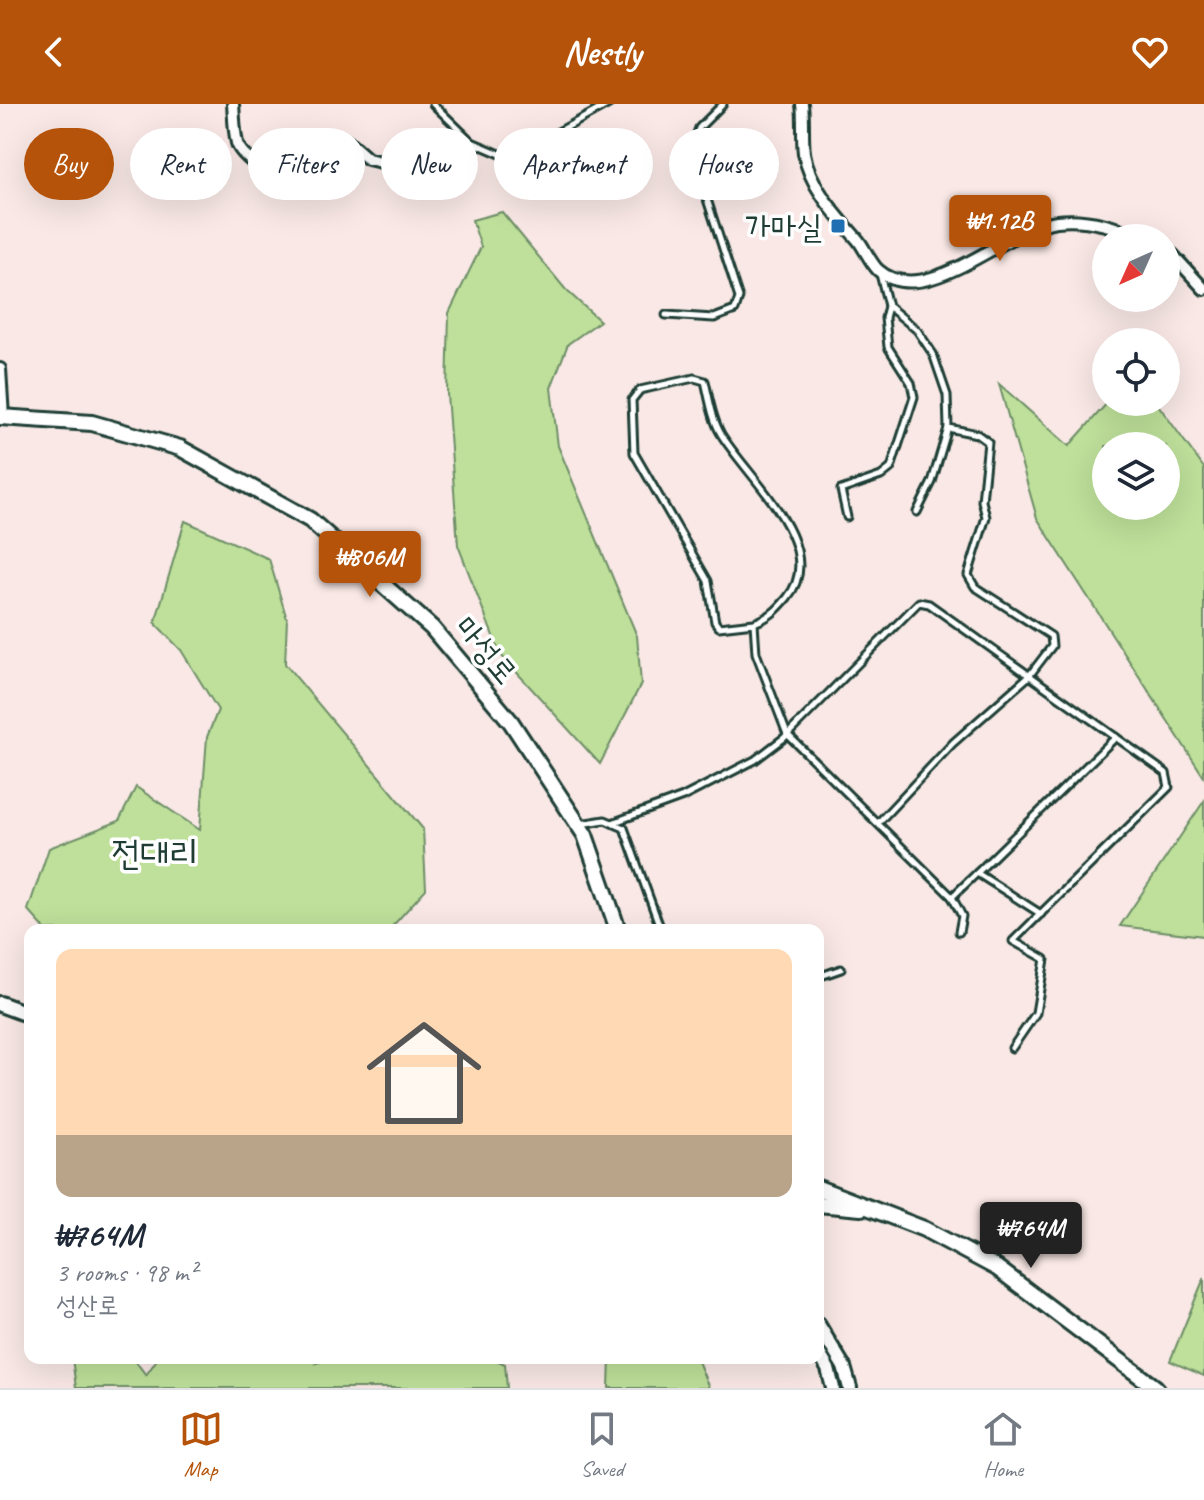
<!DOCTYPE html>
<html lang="en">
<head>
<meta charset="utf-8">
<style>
  :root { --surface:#fff; --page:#f6f6f7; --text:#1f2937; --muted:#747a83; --line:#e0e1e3; --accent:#b45309 }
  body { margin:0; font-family:Caveat,"Poor Story",sans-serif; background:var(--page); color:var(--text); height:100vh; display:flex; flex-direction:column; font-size:30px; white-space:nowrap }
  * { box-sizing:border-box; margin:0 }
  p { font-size:26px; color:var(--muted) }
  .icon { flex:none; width:44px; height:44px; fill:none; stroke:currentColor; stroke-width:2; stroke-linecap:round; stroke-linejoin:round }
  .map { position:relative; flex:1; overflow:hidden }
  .drawer { position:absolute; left:24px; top:820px; width:800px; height:440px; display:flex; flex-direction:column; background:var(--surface); border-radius:16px; box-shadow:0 8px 32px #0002 }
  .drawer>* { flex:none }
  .hud { position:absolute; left:24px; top:24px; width:800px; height:72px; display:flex; gap:16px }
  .needle { width:52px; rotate:225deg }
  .buttons { position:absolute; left:1092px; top:120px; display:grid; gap:16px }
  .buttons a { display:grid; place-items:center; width:88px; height:88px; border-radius:50%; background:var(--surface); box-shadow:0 8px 32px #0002; font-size:40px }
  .price { position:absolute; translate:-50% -68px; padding:0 18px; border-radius:8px; background:var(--accent); color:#fff; font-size:26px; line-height:52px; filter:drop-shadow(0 2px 4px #0008) }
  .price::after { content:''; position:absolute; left:50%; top:48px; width:24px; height:18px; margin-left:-12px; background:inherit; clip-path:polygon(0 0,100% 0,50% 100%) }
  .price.current { background:#222; color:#fff }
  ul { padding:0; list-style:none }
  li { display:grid; align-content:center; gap:16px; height:424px; padding:0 32px }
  li span { display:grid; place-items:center; height:248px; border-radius:16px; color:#555 }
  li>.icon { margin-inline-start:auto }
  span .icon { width:144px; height:144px; fill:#fffc; stroke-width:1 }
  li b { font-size:34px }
  .tag { padding:0 28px; border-radius:36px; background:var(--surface); box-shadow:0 8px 32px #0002; font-size:28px; line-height:72px }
  .tag.current { background:var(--accent); color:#fff }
  header { display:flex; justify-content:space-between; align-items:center; height:104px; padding:0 32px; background:var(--accent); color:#fff; font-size:36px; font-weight:700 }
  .dock { display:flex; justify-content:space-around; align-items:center; height:112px; border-top:2px solid var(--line); background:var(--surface); font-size:22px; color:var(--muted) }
  .dock a { display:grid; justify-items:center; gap:4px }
  .dock .current { color:var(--accent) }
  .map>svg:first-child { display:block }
  .green { fill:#bee09a; stroke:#6e8e67; stroke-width:2; fill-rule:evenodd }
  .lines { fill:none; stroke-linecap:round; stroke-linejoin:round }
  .service-casing { stroke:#1f3d34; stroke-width:11 }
  .minor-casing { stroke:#1f3d34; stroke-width:16 }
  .tertiary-casing { stroke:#1f3d34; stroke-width:18 }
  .secondary-casing { stroke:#1f3d34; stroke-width:20 }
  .service { stroke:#fff; stroke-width:5 }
  .minor { stroke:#fff; stroke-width:10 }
  .tertiary { stroke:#fff; stroke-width:12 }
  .secondary { stroke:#fff; stroke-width:14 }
  .poi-dot { fill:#1f6fb2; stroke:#fff; stroke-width:3 }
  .labels { text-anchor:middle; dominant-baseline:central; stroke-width:7; stroke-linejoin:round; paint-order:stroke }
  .poi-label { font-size:32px; fill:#1f3d34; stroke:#fff; text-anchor:end }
  .street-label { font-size:32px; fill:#1f3d34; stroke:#fff }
  .quarter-label { font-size:36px; fill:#1f3d34; stroke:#fff }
</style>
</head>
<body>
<header><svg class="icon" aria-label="back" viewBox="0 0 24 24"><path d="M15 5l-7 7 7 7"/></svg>Nestly<svg class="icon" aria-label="heart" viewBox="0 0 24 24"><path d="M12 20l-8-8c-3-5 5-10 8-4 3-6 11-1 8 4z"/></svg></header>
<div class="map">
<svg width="1204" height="1284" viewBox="0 0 1204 1284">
  <rect width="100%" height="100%" fill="#f9e8e5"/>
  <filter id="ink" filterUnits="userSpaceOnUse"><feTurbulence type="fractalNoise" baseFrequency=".0125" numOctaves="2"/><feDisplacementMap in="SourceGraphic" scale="16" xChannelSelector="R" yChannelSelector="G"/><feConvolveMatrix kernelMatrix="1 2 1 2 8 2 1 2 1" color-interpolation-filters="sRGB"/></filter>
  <g filter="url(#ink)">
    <g class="green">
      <polygon points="502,108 566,186 600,217 568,240 551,284 558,342 637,532 641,580 600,660 500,550 458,441 447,290 449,209 481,143 472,116"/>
      <path d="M999 280 1069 342 1108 298H1156L1204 364V673L1037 414ZM1166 342V402H1106V342Z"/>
      <polygon points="185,417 269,455 287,515 285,560 423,725 426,785 389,826 46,826 28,806 49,744 119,717 136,683 200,726 207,633 218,606 181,546 155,519"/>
      <polygon points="1204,697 1204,832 1120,822"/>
      <polygon points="1204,1174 1204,1272 1170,1257"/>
      <polygon points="72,1254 133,1254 146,1271 158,1254 320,1254 316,1259 332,1254 492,1254 505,1260 507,1284 76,1284"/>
      <polygon points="610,1254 693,1254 698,1257 709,1284 609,1284"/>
    </g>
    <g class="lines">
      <defs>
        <g id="service">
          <polyline points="433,0 472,38 500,50 518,50 609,0"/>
          <polyline points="666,211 714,214 735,206 739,194 691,46 699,24 723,0"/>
          <polyline points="917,408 932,378 948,324"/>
          <polyline points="847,413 841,386 881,372 891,364 914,293 911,279 888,243 885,214 888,202"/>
          <path d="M754 519 719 523 715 518 708 477 634 349 632 296 640 286 694 274 705 277C709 294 712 315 721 330 746 372 830 443 787 494 777 506 770 513 754 519L756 549 787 630 952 793 977 769 1041 810"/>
          <polyline points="612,719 683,693 755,656 784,634 919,498 929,500 1166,669 1169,683 1013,837 1045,855 1036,909 1012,944"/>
          <polyline points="878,719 953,639 1029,572 1052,542 1051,532 975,483 968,471 986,413 982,397 988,338 977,330 948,324 947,291 933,250 917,226 888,202 880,170"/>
          <polyline points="580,720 605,716 624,724 661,826"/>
          <polyline points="977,769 1116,633"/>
          <polyline points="952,793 962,812 959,828"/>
          <polyline points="818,873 841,865"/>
        </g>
        <g id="minor">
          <path d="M233 0C234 12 234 27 237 39 241 54 278 77 293 80 311 67 317 46 335 32L351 40 368 55 424 68"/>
          <path d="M802 0C804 16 802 33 804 49 809 82 837 112 858 136 865 145 870 158 878 166 925 208 1007 123 1057 117 1085 114 1115 122 1140 134"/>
          <polyline points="1166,147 1173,151 1204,185"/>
          <polyline points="0,265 3,313"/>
        </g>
        <g id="tertiary">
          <polyline points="818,1220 844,1263 850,1284"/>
          <polyline points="818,1248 828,1265 833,1284"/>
        </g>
        <g id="secondary">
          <polyline points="0,313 92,319 180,344 310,416 432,524 511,618 585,731 618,826"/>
          <polyline points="0,900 30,911"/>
          <polyline points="818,1084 924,1125 997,1164 1156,1284"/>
          <polyline points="818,1100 861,1104"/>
        </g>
      </defs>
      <use href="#service" class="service-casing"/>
      <use href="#minor" class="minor-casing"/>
      <use href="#tertiary" class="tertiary-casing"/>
      <use href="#secondary" class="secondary-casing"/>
      <use href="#service" class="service"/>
      <use href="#minor" class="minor"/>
      <use href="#tertiary" class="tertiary"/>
      <use href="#secondary" class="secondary"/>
    </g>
  </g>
  <rect class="poi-dot" x="830" y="114" width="16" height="16" rx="4"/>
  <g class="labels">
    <g class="poi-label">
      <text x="822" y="122">가마실</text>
    </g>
    <g class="street-label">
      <text transform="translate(486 546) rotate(50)">마성로</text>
    </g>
    <g class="quarter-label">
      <text x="155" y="749">전대리</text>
    </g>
  </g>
</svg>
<div class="buttons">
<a><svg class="needle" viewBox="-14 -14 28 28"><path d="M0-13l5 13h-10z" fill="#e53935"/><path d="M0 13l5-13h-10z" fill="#747a83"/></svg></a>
<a><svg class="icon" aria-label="locate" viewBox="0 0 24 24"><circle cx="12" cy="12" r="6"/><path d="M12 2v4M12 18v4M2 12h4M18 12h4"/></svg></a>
<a><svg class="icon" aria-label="layers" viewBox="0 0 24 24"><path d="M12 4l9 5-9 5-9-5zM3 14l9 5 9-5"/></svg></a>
</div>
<b class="price" style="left:1000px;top:159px">₩1.12B</b>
<b class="price" style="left:370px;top:495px">₩806M</b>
<b class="price current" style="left:1031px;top:1166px">₩764M</b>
<div class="hud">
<a class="tag current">Buy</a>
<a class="tag">Rent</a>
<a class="tag">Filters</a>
<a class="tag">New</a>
<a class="tag">Apartment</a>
<a class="tag">House</a>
</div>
<section class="drawer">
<ul>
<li><span style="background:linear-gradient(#ffd9b3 75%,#b9a48a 0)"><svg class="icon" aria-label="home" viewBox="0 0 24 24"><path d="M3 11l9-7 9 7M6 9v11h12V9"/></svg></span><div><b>₩764M</b><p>3 rooms · 98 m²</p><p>성산로</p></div></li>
</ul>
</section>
</div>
<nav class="dock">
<a class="current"><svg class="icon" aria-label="map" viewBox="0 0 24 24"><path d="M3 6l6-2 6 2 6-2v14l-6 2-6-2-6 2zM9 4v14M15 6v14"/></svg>Map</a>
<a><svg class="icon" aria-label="saved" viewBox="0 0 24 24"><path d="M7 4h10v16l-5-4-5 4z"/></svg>Saved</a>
<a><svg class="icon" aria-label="home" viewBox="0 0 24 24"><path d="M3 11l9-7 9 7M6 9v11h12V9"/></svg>Home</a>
</nav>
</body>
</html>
